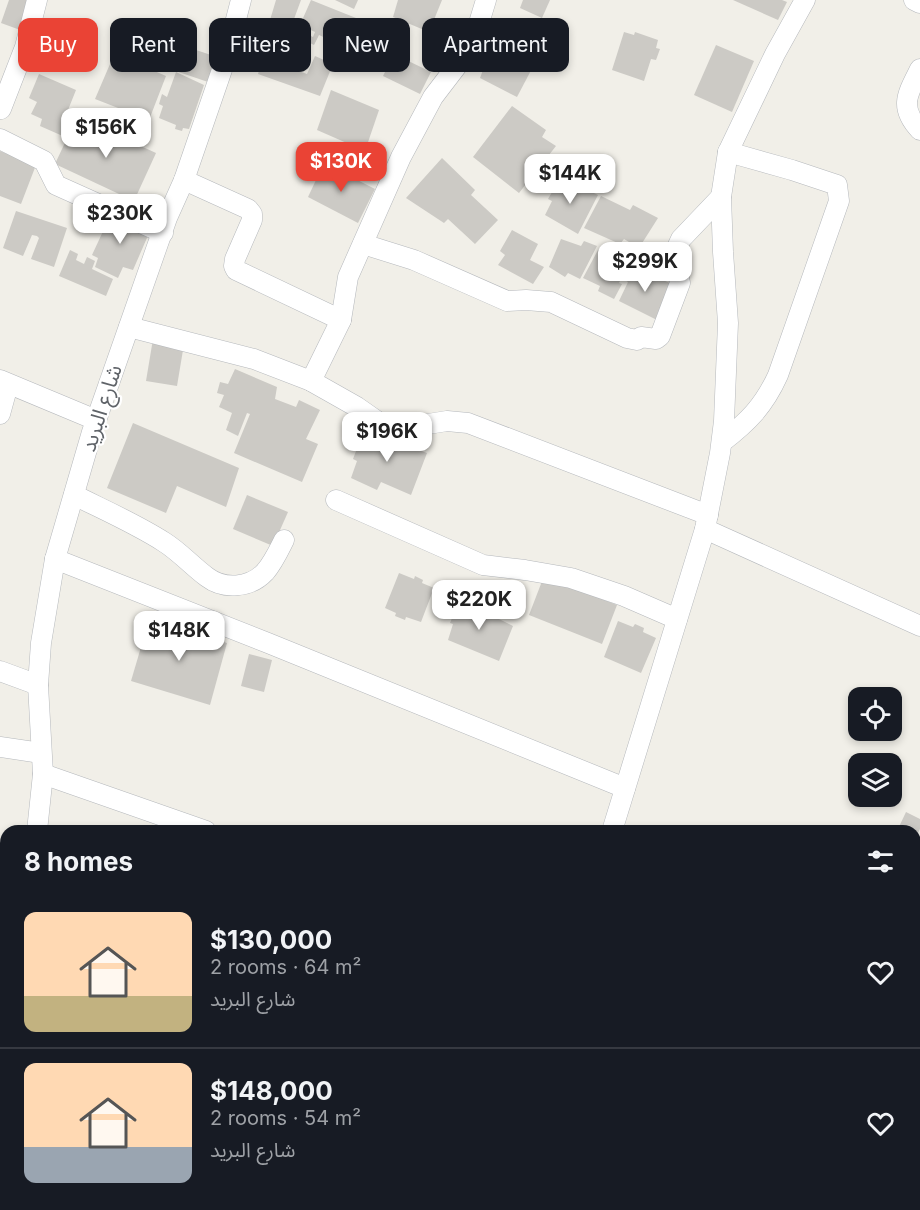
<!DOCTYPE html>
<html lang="en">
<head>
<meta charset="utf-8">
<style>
  :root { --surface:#171b24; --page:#20242c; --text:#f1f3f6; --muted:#9ea1a6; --line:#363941; --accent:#ea4335 }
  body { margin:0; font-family:Inter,"Noto Sans Arabic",sans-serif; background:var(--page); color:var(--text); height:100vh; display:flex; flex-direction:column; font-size:22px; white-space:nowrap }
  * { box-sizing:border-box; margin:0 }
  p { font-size:20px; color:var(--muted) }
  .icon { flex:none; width:33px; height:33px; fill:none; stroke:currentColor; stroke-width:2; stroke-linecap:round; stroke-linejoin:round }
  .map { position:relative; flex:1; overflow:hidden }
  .drawer { position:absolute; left:0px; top:825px; width:921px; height:386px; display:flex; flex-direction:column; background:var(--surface); border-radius:18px 18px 0 0; box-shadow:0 3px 9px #0003 }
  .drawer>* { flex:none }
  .banner { position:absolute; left:18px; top:18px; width:600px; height:54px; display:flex; gap:12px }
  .tools { position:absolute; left:848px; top:687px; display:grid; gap:12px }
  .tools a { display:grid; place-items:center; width:54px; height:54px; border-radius:12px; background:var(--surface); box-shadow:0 3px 9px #0003; font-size:30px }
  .price { position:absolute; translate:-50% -51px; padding:0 14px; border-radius:12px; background:#fff; color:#222; font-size:20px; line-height:39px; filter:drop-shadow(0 2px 3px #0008) }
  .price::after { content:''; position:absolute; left:50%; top:36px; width:18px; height:14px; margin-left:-9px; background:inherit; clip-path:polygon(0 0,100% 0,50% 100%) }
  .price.selected { background:var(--accent); color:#fff }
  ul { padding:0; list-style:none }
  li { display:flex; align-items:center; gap:18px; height:150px; padding:0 24px }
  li+li { border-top:2px solid var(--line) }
  li span { display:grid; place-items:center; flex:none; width:168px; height:120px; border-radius:12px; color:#555 }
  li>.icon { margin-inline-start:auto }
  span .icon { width:72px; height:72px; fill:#fffc; stroke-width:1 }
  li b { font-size:26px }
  h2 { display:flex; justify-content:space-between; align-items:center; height:72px; padding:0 24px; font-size:26px }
  .tag { padding:0 21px; border-radius:12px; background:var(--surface); box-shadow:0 3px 9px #0003; font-size:21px; line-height:54px }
  .tag.selected { background:var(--accent); color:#fff }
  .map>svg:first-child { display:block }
  .building { fill:#cccac5 }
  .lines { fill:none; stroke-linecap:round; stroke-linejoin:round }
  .street-casing { stroke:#b5b8bc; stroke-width:21 }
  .street { stroke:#fff; stroke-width:20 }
  .labels { text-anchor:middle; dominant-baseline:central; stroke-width:4.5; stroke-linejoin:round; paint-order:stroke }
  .street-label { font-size:21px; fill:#5f6368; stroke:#fff }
</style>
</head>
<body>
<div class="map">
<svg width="920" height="1210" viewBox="0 0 920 1210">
  <rect width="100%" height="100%" fill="#f1efe8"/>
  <g class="building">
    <polygon points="9,0 34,0 23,31 1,23"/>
    <polygon points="276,0 301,0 287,38 277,34 279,24 270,20"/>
    <polygon points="311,0 356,18 341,54 332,49 332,41 319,35 314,45 296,36 298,30 313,37 315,32 300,25"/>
    <polygon points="335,0 358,0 354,9"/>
    <polygon points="398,0 442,0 429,32 393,17"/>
    <polygon points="523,0 550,0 542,18 520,8"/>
    <polygon points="733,0 782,0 787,2 778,20"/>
    <polygon points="624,32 634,35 635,32 658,40 656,48 660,49 656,60 651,59 644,81 612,70"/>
    <polygon points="495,38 537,59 517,97 480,78"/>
    <polygon points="169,41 217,57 208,82 161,66"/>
    <polygon points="716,45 754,61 732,112 694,95"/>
    <polygon points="394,54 431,72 420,94 383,76"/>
    <polygon points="315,56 333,64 320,96 258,74 263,58 307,74"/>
    <polygon points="113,57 132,64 136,63 166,76 149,120 95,99"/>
    <polygon points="176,72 204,85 189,129 183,128 182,131 175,129 176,125 159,118 163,106 159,104 162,94 167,97"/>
    <polygon points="39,74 76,90 68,110 75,114 65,137 40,126 42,119 31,114 37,102 29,98"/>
    <polygon points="331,90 379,110 365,151 317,130"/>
    <polygon points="512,106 546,130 542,137 556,146 519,193 473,157"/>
    <polygon points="77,117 156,153 134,201 55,164"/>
    <polygon points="0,151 36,165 21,204 0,196"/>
    <polygon points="442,158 475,190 471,195 498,220 475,244 448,219 444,223 406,198"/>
    <polygon points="324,163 375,189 358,223 308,197"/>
    <polygon points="561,177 598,195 578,234 545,215 552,201 548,199"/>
    <polygon points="601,196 630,210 633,205 658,218 639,248 624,239 620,244 584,228"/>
    <polygon points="16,211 67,228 54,267 31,259 39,238 37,236 32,235 23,256 3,248"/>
    <polygon points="112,212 150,231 133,270 123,267 118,278 95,267 98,258 92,255"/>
    <polygon points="512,230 538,244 530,260 544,267 533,284 498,265 505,255 500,251"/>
    <polygon points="561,239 581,246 584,241 597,246 580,279 568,273 565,277 549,267"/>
    <polygon points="70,250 78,254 76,260 84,264 87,257 95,261 92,269 113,279 106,296 59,276"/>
    <polygon points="598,250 628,264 619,283 622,284 614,299 598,291 600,286 583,278"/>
    <polygon points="631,266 672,284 657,320 619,301 628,282 625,280"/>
    <polygon points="153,339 184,344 177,386 146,381"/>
    <polygon points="235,369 277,387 275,399 296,407 299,400 320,410 306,439 318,444 302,482 234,453 250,414 247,413 238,436 226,430 232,413 219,407 224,395 217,393 220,382 228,384"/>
    <polygon points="133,423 239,468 226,507 177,486 166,513 107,488"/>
    <polygon points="364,430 427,453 411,495 381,482 377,490 351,478 357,461 353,459"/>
    <polygon points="247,495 288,512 273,546 233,529"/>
    <polygon points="399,573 414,579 415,576 423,580 422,583 434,588 421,622 406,617 405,620 395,616 396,613 385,608"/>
    <polygon points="544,576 617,605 602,644 529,615"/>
    <polygon points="459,601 496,615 495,617 513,626 499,661 448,640 453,624 450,623"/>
    <polygon points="149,620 227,643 210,705 131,681"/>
    <polygon points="618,621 633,627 635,624 644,628 643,632 656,638 641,673 604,657"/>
    <polygon points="249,654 272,660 264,692 241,686"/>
    <polygon points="906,812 920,819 920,829 915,839 915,831 897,831"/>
    <polygon points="915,842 920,846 920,868 915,865"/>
    <polygon points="919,1149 920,1149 920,1175 915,1174"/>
  </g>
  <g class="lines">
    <defs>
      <g id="street">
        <polyline points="914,0 920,3"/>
        <path d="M920 69C908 93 898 107 920 130"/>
        <polyline points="1,109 25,47 37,0"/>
        <polyline points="0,139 44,161 56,185 163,233"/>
        <polyline points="184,180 248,209 252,214 252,220 235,259 234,266 236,270 341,320"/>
        <polyline points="363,244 414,260 507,301 526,300 551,302 627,338 637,340 641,337 656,339 660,336 680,283 674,254 681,239 721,197"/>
        <polyline points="129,327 254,359 311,381 357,407 387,428 403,428 447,421 468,423 708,515"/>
        <polyline points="0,380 96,420"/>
        <polyline points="311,381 341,320 348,277 401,157 433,97 472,46 486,0"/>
        <polyline points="0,414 8,385"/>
        <path d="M722 442C748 422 764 406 778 375L839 201 837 185 792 170 728 152"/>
        <path d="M74 495C104 510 136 524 164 542 180 552 192 566 207 577 224 590 250 588 265 572 273 563 279 550 284 540"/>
        <polyline points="336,500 483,565 525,570 571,578 624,596 677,619"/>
        <polyline points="705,529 920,626"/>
        <polyline points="55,559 268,643 625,788"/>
        <polyline points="0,671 38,685"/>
        <polyline points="0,747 41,753"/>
        <polyline points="43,774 206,831"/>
        <polyline points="37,831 43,774 38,685 41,643 55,559 92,432 167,218 184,180 226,58 241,0"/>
        <polyline points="612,831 705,529 720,453 724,421 728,323 723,252 721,197 728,152 775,54 805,0"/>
        <polyline points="0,956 6,957"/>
        <polyline points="915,1100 920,1100"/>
        <polyline points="0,1145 6,1097"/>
        <polyline points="736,1210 738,1204"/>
      </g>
    </defs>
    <use href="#street" class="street-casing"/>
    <use href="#street" class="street"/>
  </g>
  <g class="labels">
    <g class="street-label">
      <text transform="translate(101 408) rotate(-72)">شارع البريد</text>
    </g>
  </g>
</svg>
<div class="tools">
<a><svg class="icon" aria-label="locate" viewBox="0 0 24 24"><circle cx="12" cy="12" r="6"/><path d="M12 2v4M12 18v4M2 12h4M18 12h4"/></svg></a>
<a><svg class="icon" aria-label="layers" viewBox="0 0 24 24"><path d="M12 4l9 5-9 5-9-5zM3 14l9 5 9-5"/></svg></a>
</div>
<b class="price" style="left:106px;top:159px">$156K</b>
<b class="price selected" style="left:341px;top:193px">$130K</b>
<b class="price" style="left:570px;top:205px">$144K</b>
<b class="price" style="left:120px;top:245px">$230K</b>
<b class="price" style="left:645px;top:293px">$299K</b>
<b class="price" style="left:387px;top:463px">$196K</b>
<b class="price" style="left:479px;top:631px">$220K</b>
<b class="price" style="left:179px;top:662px">$148K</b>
<div class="banner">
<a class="tag selected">Buy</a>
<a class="tag">Rent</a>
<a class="tag">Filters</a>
<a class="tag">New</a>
<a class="tag">Apartment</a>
</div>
<section class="drawer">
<h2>8 homes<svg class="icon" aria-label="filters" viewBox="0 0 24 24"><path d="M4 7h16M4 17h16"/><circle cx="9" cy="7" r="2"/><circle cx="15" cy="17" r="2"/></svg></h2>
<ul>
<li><span style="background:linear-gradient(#ffd9b3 70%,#c2b280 0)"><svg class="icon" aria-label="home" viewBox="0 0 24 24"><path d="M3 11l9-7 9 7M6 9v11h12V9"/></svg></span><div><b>$130,000</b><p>2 rooms · 64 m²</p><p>شارع البريد</p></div><svg class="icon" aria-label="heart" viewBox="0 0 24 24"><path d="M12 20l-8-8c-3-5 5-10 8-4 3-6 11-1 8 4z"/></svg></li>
<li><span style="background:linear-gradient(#ffd9b3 70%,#9aa5b1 0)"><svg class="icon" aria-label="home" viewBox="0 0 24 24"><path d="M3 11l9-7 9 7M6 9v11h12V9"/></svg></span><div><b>$148,000</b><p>2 rooms · 54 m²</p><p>شارع البريد</p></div><svg class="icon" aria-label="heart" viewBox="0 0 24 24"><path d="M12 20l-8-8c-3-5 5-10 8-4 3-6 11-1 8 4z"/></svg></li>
</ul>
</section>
</div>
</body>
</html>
